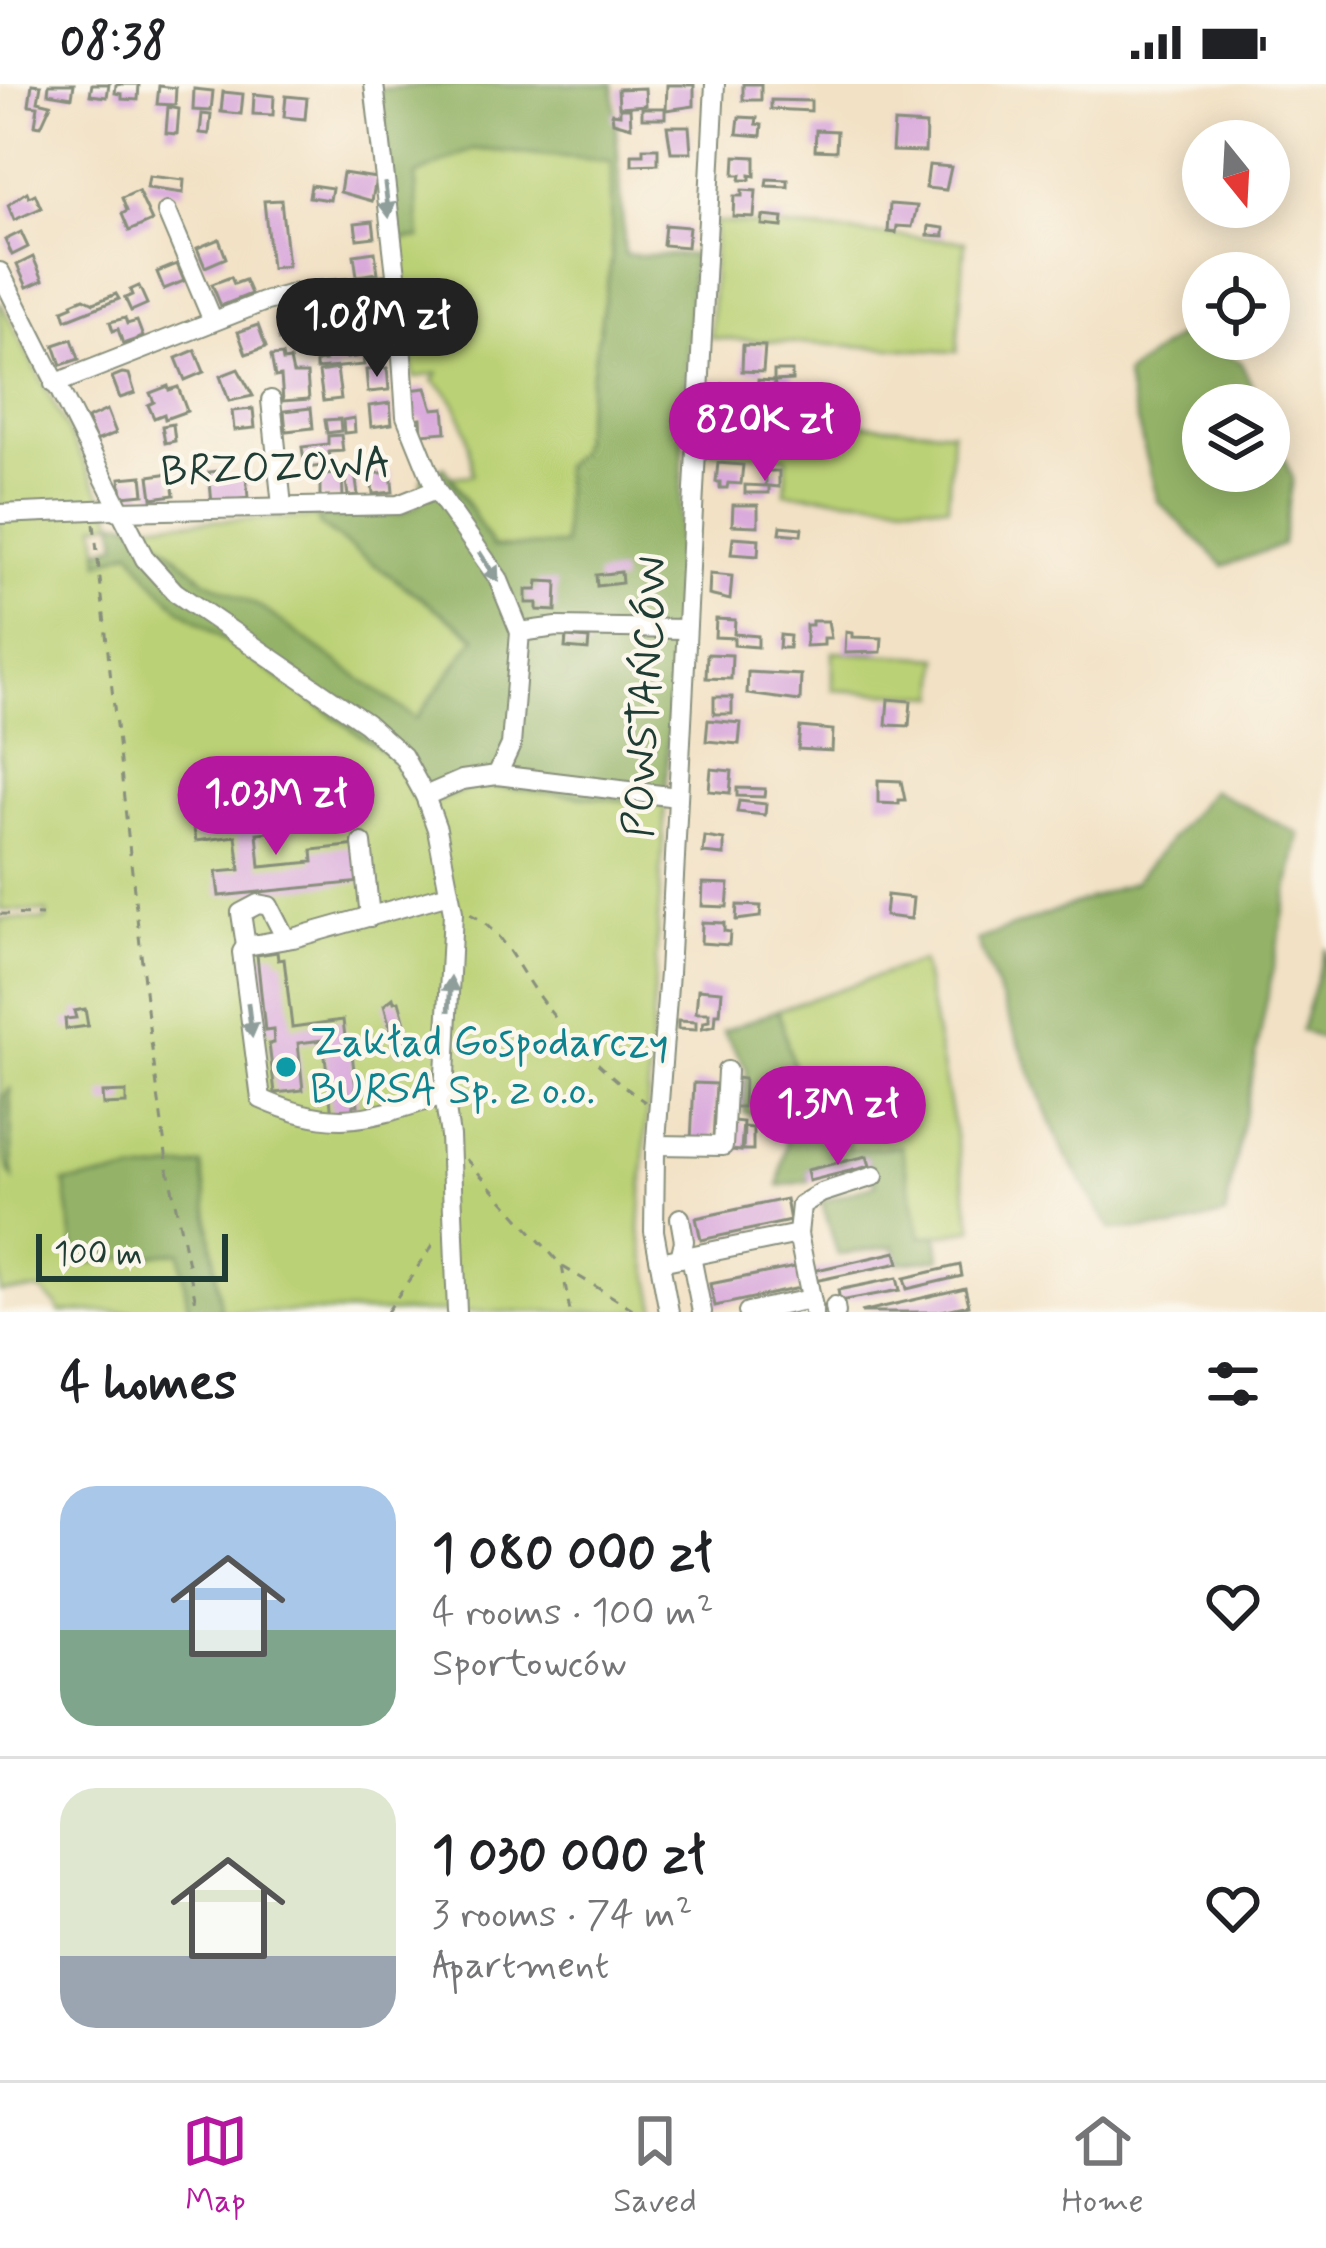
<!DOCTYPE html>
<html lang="en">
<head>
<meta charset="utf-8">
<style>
  :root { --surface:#fff; --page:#f6f6f6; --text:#202124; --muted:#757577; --line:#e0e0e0; --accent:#b5179e }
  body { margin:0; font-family:Mynerve,sans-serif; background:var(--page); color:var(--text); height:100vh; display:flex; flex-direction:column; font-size:45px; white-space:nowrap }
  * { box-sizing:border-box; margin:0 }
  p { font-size:39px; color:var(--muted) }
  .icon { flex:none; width:66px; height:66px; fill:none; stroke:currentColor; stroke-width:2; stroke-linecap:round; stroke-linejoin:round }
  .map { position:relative; height:1228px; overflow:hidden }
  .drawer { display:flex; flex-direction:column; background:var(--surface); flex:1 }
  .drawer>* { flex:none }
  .needle { width:78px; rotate:162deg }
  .tools { position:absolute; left:1182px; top:36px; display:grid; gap:24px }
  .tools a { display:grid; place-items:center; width:108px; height:108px; border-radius:50%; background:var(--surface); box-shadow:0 6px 30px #0003; font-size:60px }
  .scale { position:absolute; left:36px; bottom:30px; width:192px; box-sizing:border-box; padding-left:12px; border:6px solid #1f3d34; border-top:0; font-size:33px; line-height:42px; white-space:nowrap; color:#1f3d34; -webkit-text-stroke:9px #fbf7ec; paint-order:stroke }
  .price { position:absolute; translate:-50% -102px; padding:0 27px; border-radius:42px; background:var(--accent); color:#fff; font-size:39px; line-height:78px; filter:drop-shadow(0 3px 6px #0008) }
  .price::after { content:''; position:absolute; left:50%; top:72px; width:36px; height:27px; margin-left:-18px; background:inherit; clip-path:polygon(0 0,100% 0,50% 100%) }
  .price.current { background:#222; color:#fff }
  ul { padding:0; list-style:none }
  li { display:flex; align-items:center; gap:36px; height:300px; padding:0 60px }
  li+li { border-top:3px solid var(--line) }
  li span { display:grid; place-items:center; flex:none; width:336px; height:240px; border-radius:36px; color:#555 }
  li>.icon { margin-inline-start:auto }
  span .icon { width:144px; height:144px; fill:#fffc; stroke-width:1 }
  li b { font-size:51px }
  h2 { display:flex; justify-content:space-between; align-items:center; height:144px; padding:0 60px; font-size:51px }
  .status { display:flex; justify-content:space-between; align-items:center; height:84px; padding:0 60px; background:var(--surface); direction:ltr }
  .status svg { height:33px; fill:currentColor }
  .tab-bar { display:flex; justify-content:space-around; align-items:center; height:168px; border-top:3px solid var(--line); background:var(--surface); font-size:33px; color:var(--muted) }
  .tab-bar a { display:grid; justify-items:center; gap:6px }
  .tab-bar .current { color:var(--accent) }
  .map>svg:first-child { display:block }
  .green { fill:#bbd176; stroke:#6d8755; stroke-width:3 }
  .forest { fill:#94b367; stroke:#5a784e; stroke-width:3 }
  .building { fill:#d9a9dc }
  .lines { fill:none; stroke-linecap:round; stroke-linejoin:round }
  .minor-casing { stroke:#888f7c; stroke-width:22 }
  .path { stroke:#888f7c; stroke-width:3; stroke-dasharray:9 9; stroke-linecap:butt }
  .minor { stroke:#fff; stroke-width:18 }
  .oneway { fill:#8f9e9a }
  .culture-dot { fill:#0f9aa8; stroke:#fbf7ec; stroke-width:4.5 }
  .labels { text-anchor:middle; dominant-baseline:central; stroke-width:9; stroke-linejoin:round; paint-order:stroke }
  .street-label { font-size:42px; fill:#1f3d34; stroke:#fbf7ec }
  .culture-label { font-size:42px; fill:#0d838f; stroke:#fbf7ec; text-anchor:start }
</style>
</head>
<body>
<div class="status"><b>08:38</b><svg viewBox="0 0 49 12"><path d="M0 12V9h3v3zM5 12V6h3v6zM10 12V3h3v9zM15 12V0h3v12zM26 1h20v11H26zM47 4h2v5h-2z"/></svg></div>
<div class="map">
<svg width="1326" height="1228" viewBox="0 0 1326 1228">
  <rect width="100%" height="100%" fill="#fbf7ec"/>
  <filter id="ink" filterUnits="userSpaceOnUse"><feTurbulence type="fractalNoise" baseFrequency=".00833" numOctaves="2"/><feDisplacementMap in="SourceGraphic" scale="24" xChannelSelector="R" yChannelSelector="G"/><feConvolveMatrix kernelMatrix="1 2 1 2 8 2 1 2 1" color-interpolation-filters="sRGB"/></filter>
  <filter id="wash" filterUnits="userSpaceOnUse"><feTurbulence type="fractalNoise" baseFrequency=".004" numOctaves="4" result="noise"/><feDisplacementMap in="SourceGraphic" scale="48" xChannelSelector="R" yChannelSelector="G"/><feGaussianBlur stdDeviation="2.7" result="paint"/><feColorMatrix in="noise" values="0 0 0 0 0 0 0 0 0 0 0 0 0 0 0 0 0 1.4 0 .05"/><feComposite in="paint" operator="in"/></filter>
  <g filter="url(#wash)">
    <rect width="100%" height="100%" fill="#f2e1c4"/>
    <g class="green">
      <path d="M473 65 611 76 612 173 578 369 563 382 565 462 493 463 452 393 472 391C471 359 462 314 433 297L438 289 414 294 398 155 420 154 415 92Z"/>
      <polygon points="715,138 965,157 957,268 711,254"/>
      <polygon points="0,217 115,437 96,441 101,478 131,466 179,524 392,673 420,722 477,701 665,721 640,1147 657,1228 221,1228 201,1082 65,1099 180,1168 189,1228 59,1228 57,1221 40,1206 0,1208 0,835 46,836 47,828 0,826"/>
      <polygon points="712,329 952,347 948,422 785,409 787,373 710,367"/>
      <polygon points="318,433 320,441 476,554 416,636 262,524 203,495 140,439"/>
      <polygon points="833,568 940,574 938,612 833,606"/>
      <polygon points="922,877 973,1145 921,1154 901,1062 849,1066 810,1042 778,926"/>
    </g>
    <g class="forest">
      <polygon points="445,0 613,0 625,171 693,171 665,721 477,701 420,723 391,673 179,524 149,493 131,466 100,479 99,466 118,460 115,437 140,439 203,495 262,524 416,635 476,553 320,441 318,433 399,430 419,420 422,394 444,383 493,463 564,461 563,382 578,368 612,173 611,77 473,65 415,92 420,154 398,155 379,5"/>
      <polygon points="1180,250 1241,278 1260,321 1203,321 1203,387 1269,387 1269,340 1293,395 1282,461 1224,482 1158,417 1125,291"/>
      <polygon points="1212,706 1299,750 1225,1131 1175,1144 1111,1146 1062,1065 977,856 1134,798"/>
      <polygon points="1326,863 1326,957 1301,946"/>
      <polygon points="778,926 810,1042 845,1043 849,1066 901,1062 921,1153 937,1151 940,1175 899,1179 894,1162 838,1171 822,1118 876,1100 866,1072 808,1086 809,1097 779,1102 786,1060 781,1035 744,1029 747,985 723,947"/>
      <path d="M10 1005 13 1094C0 1073 5 1039 4 1011Z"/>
      <polygon points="202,1081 221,1228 189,1228 180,1168 76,1180 65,1098"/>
    </g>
    <g id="blocks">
      <g class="building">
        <polygon points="32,0 41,1 38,17 51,20 41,42 35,41 38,22 29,21"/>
        <polygon points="49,0 74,0 72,13 48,9"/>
        <polygon points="92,0 109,0 107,13 90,11"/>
        <polygon points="122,0 139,0 138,16 122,15 122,10 115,9 116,1"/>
        <rect x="743" y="0" width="18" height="16"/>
        <polygon points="667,1 694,1 694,22 666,26"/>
        <polygon points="159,2 176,4 175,21 157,20"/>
        <polygon points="645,4 646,21 619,23 618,5"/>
        <polygon points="194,5 213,7 211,27 193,26"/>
        <polygon points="223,8 243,10 241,30 221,28"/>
        <polygon points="254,10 274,12 273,31 253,30"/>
        <polygon points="286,12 307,14 305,35 284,33"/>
        <polygon points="771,16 811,17 811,27 771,25"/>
        <polygon points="168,23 179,25 177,50 166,49"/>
        <polygon points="620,24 630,24 631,43 613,38 612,29 620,30"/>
        <rect x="642" y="24" width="23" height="10"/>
        <polygon points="202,30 211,31 209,50 200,49"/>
        <polygon points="739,33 757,34 756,40 762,41 761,52 737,50"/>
        <polygon points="894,39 926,41 925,68 892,67"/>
        <polygon points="667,42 689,42 691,68 671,68"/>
        <polygon points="816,46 837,47 836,67 815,66"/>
        <polygon points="643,64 658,64 658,80 632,81 632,70 643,70"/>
        <polygon points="735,72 755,73 755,92 750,91 750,96 740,96 741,91 734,91"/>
        <polygon points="929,81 951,83 946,106 926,104"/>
        <polygon points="343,89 376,94 372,117 340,108"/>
        <polygon points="149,92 184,96 183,109 147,104"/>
        <polygon points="767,95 788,96 788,103 766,102"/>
        <polygon points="311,101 332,104 330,116 309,113"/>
        <polygon points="742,106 756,107 754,133 733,132 734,112 742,112"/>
        <polygon points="138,107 152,137 129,147 122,130 127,127 122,114"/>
        <polygon points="27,108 29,113 35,110 41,124 14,136 8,121"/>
        <polygon points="281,116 288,182 271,184 264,117"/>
        <polygon points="890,120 917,122 912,143 897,142 896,149 888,148"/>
        <polygon points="763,132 783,134 782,143 762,141"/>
        <polygon points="373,137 375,153 357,155 355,139"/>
        <polygon points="665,141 689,143 687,163 663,161"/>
        <polygon points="929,142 944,144 944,152 928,151"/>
        <polygon points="21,148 28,163 12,171 5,156"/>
        <polygon points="219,155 226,174 205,183 197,164"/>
        <polygon points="375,168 378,189 357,192 354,171"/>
        <polygon points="33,173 43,196 27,203 17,181"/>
        <polygon points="177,180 184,197 164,205 157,188"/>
        <polygon points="231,193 234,200 245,196 251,210 221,222 212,200"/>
        <polygon points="139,202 147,220 131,227 125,214 132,211 130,206"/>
        <polygon points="116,210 119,215 66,236 63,226 73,222 72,219 84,214 94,219"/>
        <polygon points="337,217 339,240 331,241 335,257 345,257 347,274 363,272 364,281 316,285 316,278 325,277 324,262 310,261 306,231 331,228 330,218"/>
        <polygon points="382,217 383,238 362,239 361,218"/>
        <polygon points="296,233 298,255 279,256 278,234"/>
        <polygon points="125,234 127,240 137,237 143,253 123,260 118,245 113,247 110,238"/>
        <polygon points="258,241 266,263 246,270 238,248"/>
        <polygon points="72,255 79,275 61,281 54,261"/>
        <polygon points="743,261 765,262 763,288 742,287"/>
        <polygon points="195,266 204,288 185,296 176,274"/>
        <polygon points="282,271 283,277 290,276 293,290 307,290 309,315 283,317 281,292 275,293 271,272"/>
        <polygon points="387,284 389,306 368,308 366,286"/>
        <polygon points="238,285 253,312 229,317 220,292"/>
        <polygon points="337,285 341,315 323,317 319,288"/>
        <polygon points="774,287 792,287 792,296 774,297 776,306 757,305 758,296 774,297"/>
        <polygon points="122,289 129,290 135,309 120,314 112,293"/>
        <polygon points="723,300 743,302 741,323 721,322"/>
        <polygon points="168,302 169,306 178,303 187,327 165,335 164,330 154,334 148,321 154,318 150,309"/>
        <polygon points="426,304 433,325 444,324 446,348 422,350 421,334 412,335 409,306"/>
        <polygon points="390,319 392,340 371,343 369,322"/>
        <polygon points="311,324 313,344 286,347 284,327"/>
        <polygon points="253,325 255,344 234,346 232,327"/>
        <polygon points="107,326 116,349 96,357 87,335"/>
        <polygon points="354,334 355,348 344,349 343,336"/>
        <polygon points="340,335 341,347 327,349 325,336"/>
        <polygon points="173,340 175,357 165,359 162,342"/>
        <polygon points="341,351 343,367 329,368 331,381 305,384 302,363 328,360 328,352"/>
        <polygon points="718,379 743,381 741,400 728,399 727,404 720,404 720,398 716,398"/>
        <polygon points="220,387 220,392 246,390 248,414 212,420 209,388"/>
        <polygon points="766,387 779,387 779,403 769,402 769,409 745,409 745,401 766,402"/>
        <polygon points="391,388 393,408 373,410 371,390"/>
        <polygon points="171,389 174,411 152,414 149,392"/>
        <polygon points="355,389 358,411 348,412 345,390"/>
        <polygon points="342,390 343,413 320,414 320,391"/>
        <polygon points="142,392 144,410 122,412 120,394"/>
        <polygon points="733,421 758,421 758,442 732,441"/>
        <polygon points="781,442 802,444 801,451 780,449"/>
        <polygon points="733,453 759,455 758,472 731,470"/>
        <polygon points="621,488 622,499 597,502 596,491"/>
        <polygon points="710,490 732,492 730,516 709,511"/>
        <polygon points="538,497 557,498 556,527 537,526 537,519 526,519 526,506 537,506"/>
        <polygon points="716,535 735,536 734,550 758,552 758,563 734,561 734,554 715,553"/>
        <polygon points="812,537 828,537 831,554 824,554 824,561 806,562 806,541 812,541"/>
        <polygon points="846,548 852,549 852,553 882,554 881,568 845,569"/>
        <polygon points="780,551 790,552 789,564 779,564"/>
        <polygon points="566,553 589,555 588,566 565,564"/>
        <polygon points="707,570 732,571 731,595 706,594"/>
        <polygon points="748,588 801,591 800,617 747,610"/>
        <rect x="714" y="613" width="18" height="17"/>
        <polygon points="888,615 911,617 909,642 886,641"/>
        <polygon points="708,636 741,639 739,660 706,657"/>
        <polygon points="800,643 833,646 832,667 798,665"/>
        <polygon points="711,685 732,687 730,709 709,707"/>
        <polygon points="878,696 901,697 905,716 899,716 899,720 878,719"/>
        <polygon points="737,704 765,705 764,713 737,712"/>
        <polygon points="739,717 766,720 765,731 737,728"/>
        <polygon points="290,727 292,746 257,749 260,783 313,778 312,766 358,761 362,798 219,812 216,788 240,786 236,752 196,757 193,739"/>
        <polygon points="705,753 724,756 724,771 703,769"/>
        <polygon points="703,799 729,800 727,823 702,822"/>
        <polygon points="887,811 913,814 911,835 885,832"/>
        <polygon points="737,821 761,822 760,833 736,836"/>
        <polygon points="702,838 724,839 724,847 730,848 729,861 701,859"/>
        <polygon points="277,868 278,876 284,875 292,943 343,936 345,953 350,952 358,1021 353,1021 354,1029 332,1031 323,956 298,959 303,1006 275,1009 269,960 274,959 273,946 265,947 257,871"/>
        <polygon points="698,905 722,907 720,930 716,930 715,942 702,945 704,938 709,937 709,929 696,929"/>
        <polygon points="393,914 394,918 399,917 412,965 397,970 384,921"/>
        <polygon points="85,925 88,942 66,945 65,935 76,934 74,927"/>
        <polygon points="678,937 696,938 696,946 678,945"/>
        <polygon points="736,994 744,995 743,1023 734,1023"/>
        <polygon points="694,999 716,1000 713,1058 691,1057"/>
        <polygon points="126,1008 126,1020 103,1021 102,1009"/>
        <polygon points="733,1037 743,1038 741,1067 731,1066"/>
        <polygon points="744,1043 753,1044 753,1066 743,1066"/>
        <polygon points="867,1072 870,1082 809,1097 807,1086"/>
        <polygon points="786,1115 790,1137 701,1156 696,1134"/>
        <polygon points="896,1168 899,1179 810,1198 808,1188"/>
        <polygon points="960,1181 962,1192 907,1205 904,1194"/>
        <polygon points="800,1182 804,1203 715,1222 710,1200"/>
        <polygon points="897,1194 900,1206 840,1217 838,1206"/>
        <polygon points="965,1204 969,1221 937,1228 861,1228"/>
      </g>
    </g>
  </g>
  <g filter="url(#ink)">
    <use href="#blocks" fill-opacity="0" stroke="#888f7c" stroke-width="3"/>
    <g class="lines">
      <defs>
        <g id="minor">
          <polyline points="374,0 397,199 406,332 436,406 498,494 520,548"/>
          <polyline points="167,128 213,237"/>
          <polyline points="0,188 145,475 175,508 366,639 403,672 425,712 437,745 453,828 444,1011 450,1052 457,1228"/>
          <polyline points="54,300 263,218 296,209 397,199"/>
          <polyline points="271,316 282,422"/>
          <polyline points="118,427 398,421 436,406"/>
          <polyline points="0,430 116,425"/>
          <polyline points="497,691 677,713"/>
          <polyline points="425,712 462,696 497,691 511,661 520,548 557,543 686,545"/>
          <polyline points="362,759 370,833"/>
          <polyline points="246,862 241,829 258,820 269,822 286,855"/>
          <path d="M444 1011C369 1034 337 1049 261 1015L242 868 246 862 293 854 449 810"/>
          <polyline points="656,1061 723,1062 727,987"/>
          <polyline points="680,1134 684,1157 680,1174"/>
          <polyline points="691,1172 702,1228"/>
          <polyline points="660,1178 798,1150"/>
          <polyline points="835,1222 836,1228"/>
          <polyline points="669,1228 654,1147 655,1069 669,889 715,0"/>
          <polyline points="748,1228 811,1215"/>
          <polyline points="814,1228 798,1150 801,1121 821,1109 874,1092"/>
        </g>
      </defs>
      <use href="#minor" class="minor-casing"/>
      <g class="path">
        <polyline points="94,440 149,943 168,1085 198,1228"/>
        <polyline points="0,830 42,831"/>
        <path d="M470 830C503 847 516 881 537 910 568 953 603 988 645 1018"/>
        <polyline points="466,1075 562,1182 570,1228"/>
        <polyline points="563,1183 638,1228"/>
        <polyline points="387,1228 437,1155"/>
      </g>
      <use href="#minor" class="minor"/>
    </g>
    <defs><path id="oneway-solid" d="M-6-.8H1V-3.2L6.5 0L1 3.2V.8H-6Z" transform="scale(3)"/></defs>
    <g class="oneway">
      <use href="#oneway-solid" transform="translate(387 116) rotate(83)"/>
      <use href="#oneway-solid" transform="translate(489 483) rotate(57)"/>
      <use href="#oneway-solid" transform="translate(450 910) rotate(-87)"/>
      <use href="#oneway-solid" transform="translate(250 936) rotate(83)"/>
    </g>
  </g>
  <circle class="culture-dot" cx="286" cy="983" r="12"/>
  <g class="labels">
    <g class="street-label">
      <text transform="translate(276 385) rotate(-2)">BRZOZOWA</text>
      <text transform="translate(647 613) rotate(-87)">POWSTAŃCÓW</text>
    </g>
    <g class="culture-label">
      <text x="310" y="959">Zakład Gospodarczy<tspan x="310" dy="48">BURSA Sp. z o.o.</tspan></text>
    </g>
  </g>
</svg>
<div class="tools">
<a><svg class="needle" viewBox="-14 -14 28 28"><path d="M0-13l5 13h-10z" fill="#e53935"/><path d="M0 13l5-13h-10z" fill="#757577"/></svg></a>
<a><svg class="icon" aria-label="locate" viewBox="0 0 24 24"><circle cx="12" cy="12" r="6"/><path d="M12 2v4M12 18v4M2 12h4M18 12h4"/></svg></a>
<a><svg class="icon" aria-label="layers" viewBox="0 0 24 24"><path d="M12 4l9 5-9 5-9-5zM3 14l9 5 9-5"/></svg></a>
</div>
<div class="scale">100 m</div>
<b class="price current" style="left:377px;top:296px">1.08M zł</b>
<b class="price" style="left:765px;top:400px">820K zł</b>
<b class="price" style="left:276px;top:774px">1.03M zł</b>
<b class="price" style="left:838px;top:1084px">1.3M zł</b>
</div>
<section class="drawer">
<h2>4 homes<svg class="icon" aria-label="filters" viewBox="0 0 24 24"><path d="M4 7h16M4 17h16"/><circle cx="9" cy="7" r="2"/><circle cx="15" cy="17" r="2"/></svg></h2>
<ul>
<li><span style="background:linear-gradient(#a9c7e8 60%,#7fa58c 0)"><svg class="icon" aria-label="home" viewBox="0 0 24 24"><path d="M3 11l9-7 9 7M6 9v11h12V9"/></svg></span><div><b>1 080 000 zł</b><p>4 rooms · 100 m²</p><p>Sportowców</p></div><svg class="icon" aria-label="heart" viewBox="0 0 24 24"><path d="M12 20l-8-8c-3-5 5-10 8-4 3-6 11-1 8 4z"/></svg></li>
<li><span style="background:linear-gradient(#dfe7d0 70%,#9aa5b1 0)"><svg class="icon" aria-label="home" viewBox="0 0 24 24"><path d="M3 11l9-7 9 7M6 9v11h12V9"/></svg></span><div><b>1 030 000 zł</b><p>3 rooms · 74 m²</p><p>Apartment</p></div><svg class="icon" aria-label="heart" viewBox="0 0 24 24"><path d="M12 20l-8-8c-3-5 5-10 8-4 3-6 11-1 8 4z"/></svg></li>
</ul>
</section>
<nav class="tab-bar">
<a class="current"><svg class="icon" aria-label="map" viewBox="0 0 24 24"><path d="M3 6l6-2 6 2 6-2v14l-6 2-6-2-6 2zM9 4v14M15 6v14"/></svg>Map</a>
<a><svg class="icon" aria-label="saved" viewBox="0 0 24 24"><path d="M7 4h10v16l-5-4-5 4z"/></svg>Saved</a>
<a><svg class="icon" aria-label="home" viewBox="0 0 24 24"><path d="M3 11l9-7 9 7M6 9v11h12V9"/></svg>Home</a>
</nav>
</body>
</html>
